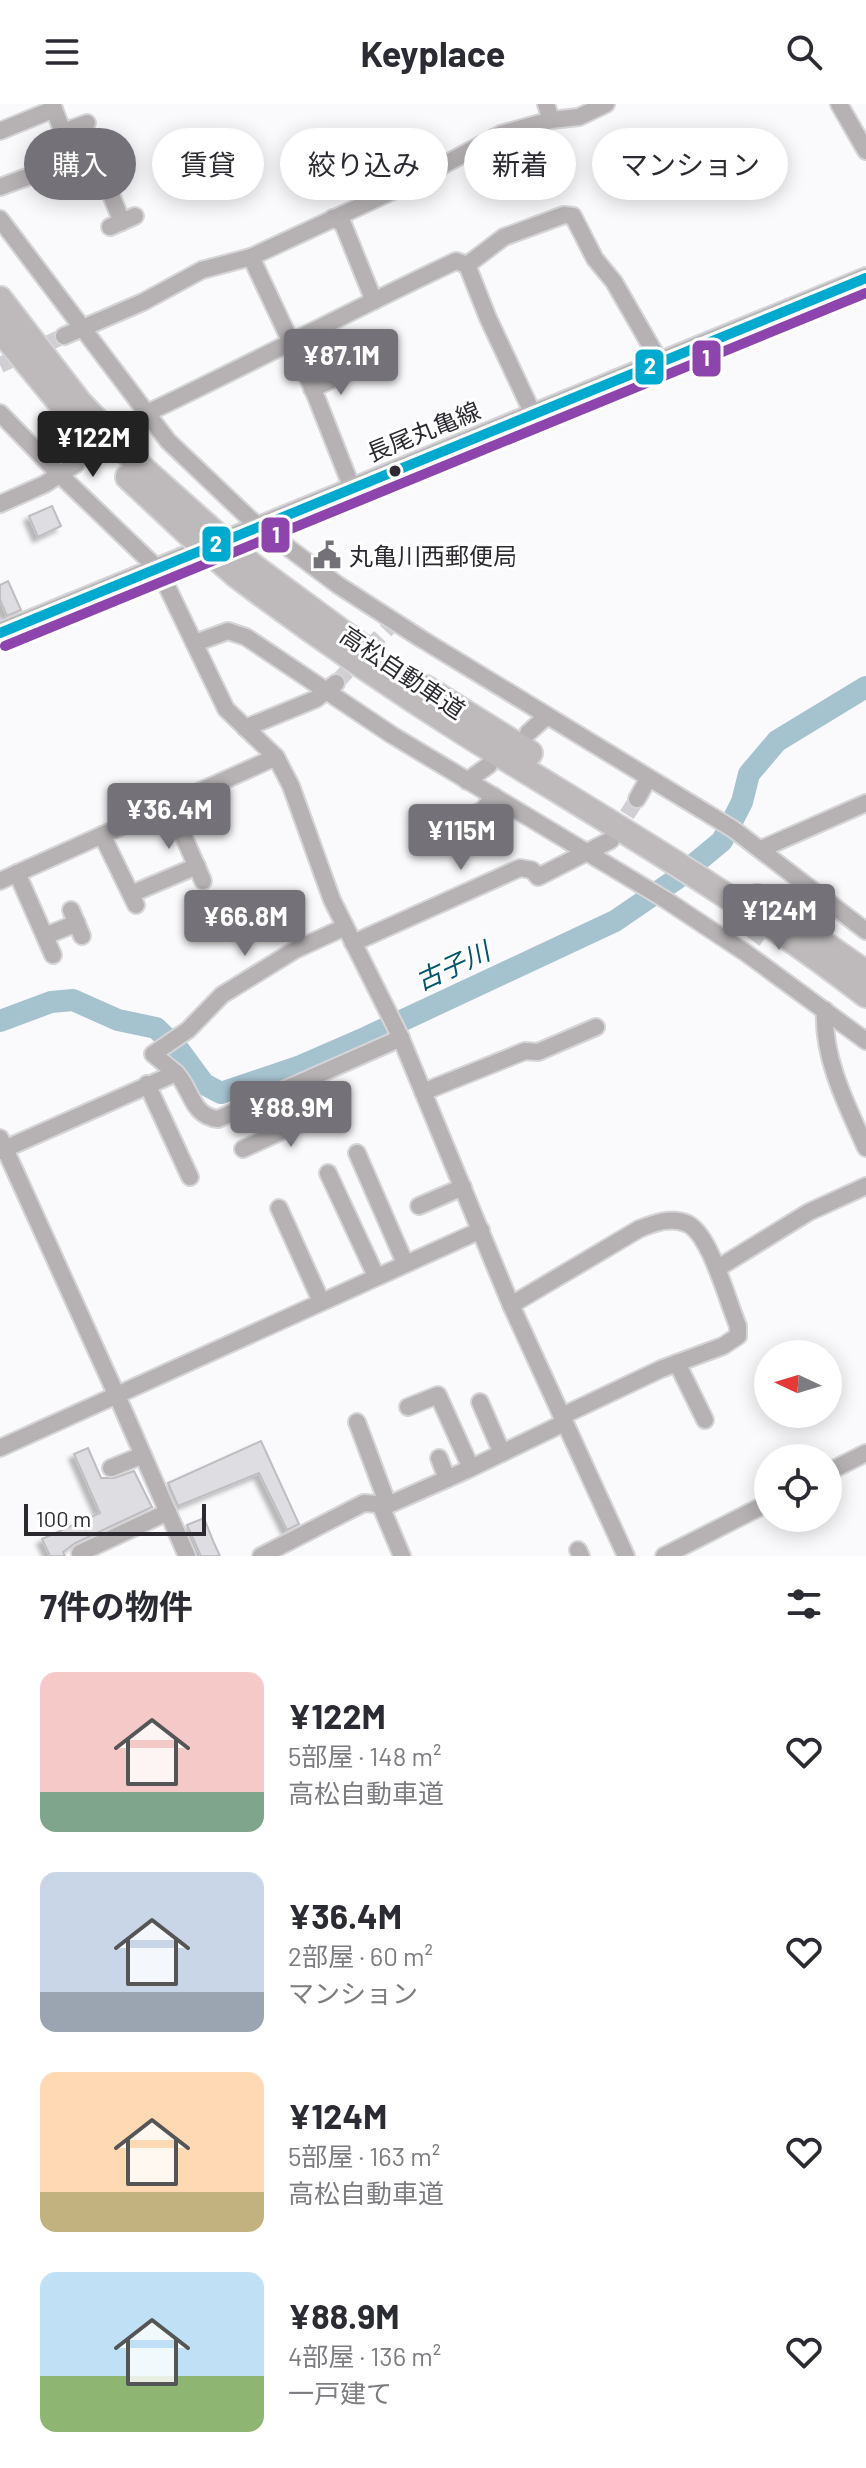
<!DOCTYPE html>
<html lang="ja">
<head>
<meta charset="utf-8">
<style>
  :root { --surface:#fff; --page:#f2f2f3; --text:#2b2b33; --muted:#7c7c81; --accent:#747278 }
  body { margin:0; font-family:Barlow,"Noto Sans JP",sans-serif; background:var(--page); color:var(--text); height:100vh; display:flex; flex-direction:column; font-size:30px; white-space:nowrap }
  * { box-sizing:border-box; margin:0 }
  p { font-size:26px; color:var(--muted) }
  .icon { flex:none; width:44px; height:44px; fill:none; stroke:currentColor; stroke-width:2; stroke-linecap:round; stroke-linejoin:round }
  .map { position:relative; height:1452px; overflow:hidden }
  .sheet { display:flex; flex-direction:column; background:var(--surface); flex:1 }
  .sheet>* { flex:none }
  .top-card { position:absolute; left:24px; top:24px; width:818px; height:72px; display:flex; gap:16px }
  .needle { width:52px; rotate:274deg }
  .fabs { position:absolute; left:754px; top:1236px; display:grid; gap:16px }
  .fabs a { display:grid; place-items:center; width:88px; height:88px; border-radius:50%; background:var(--surface); box-shadow:0 4px 20px #0003; font-size:40px }
  .scale { position:absolute; left:24px; bottom:20px; width:182px; box-sizing:border-box; padding-left:8px; border:4px solid #2c2931; border-top:0; font-size:22px; line-height:28px; white-space:nowrap; color:#2c2931; -webkit-text-stroke:6px #fff; paint-order:stroke }
  .price { position:absolute; translate:-50% -68px; padding:0 18px; border-radius:8px; background:var(--accent); color:#fff; font-size:26px; line-height:52px; filter:drop-shadow(0 2px 4px #0008) }
  .price::after { content:''; position:absolute; left:50%; top:48px; width:24px; height:18px; margin-left:-12px; background:inherit; clip-path:polygon(0 0,100% 0,50% 100%) }
  .price.on { background:#222; color:#fff }
  ul { padding:0; list-style:none }
  li { display:flex; align-items:center; gap:24px; height:200px; padding:0 40px }
  li span { display:grid; place-items:center; flex:none; width:224px; height:160px; border-radius:16px; color:#555 }
  li>.icon { margin-inline-start:auto }
  span .icon { width:96px; height:96px; fill:#fffc; stroke-width:1 }
  li b { font-size:34px }
  h2 { display:flex; justify-content:space-between; align-items:center; height:96px; padding:0 40px; font-size:34px }
  .pill { padding:0 28px; border-radius:36px; background:var(--surface); box-shadow:0 4px 20px #0003; font-size:28px; line-height:72px }
  .pill.on { background:var(--accent); color:#fff }
  header { display:flex; justify-content:space-between; align-items:center; height:104px; padding:0 40px; background:var(--surface); font-size:36px; font-weight:700 }
  .map>svg:first-child { display:block }
  .lines { fill:none; stroke-linecap:round; stroke-linejoin:round }
  .river { stroke:#a5c2cf; stroke-width:22 }
  .building { fill:#dedde2; stroke:#bfbdc2; stroke-width:2; filter:url(#shadow) }
  .minor-tunnel { stroke:#d1cfd3; stroke-width:16; stroke-dasharray:16 8; stroke-linecap:butt }
  .minor-casing { stroke:#d5d4d7; stroke-width:20 }
  .major-casing { stroke:#d5d4d7; stroke-width:24 }
  .highway-casing { stroke:#d5d4d7; stroke-width:28 }
  .minor { stroke:#b6b2b3; stroke-width:16 }
  .major { stroke:#b9b6b6; stroke-width:20 }
  .highway { stroke:#bebabb; stroke-width:24 }
  .highway-bridge-casing { stroke:#d5d4d7; stroke-width:28; stroke-linecap:butt }
  .highway-bridge { stroke:#bebabb; stroke-width:24 }
  .bus-1-casing { stroke:#fff; stroke-width:16 }
  .bus-2-casing { stroke:#fff; stroke-width:16 }
  .bus-1 { stroke:#00a9ce; stroke-width:10 }
  .bus-2 { stroke:#8e44ad; stroke-width:10 }
  .bus-dot { fill:#2c2931; stroke:#fff; stroke-width:3 }
  .labels { text-anchor:middle; dominant-baseline:central; stroke-width:6; stroke-linejoin:round; paint-order:stroke }
  .street-label { font-size:24px; fill:#2c2931; stroke:#fff }
  .poi-label { font-size:24px; fill:#2c2931; stroke:#fff; text-anchor:start }
  .water-label { font-size:26px; font-style:italic; fill:#00556f; stroke:#fff }
  .line-badge { stroke:#fff; stroke-width:3 }
  .badge-label { font-size:22px; text-anchor:middle; font-weight:bold; fill:#fff }
</style>
</head>
<body>
<header><svg class="icon" aria-label="menu" viewBox="0 0 24 24"><path d="M4 6h16M4 12h16M4 18h16"/></svg>Keyplace<svg class="icon" aria-label="search" viewBox="0 0 24 24"><circle cx="10" cy="10" r="6"/><path d="M15 15l6 6"/></svg></header>
<div class="map">
<svg width="866" height="1452" viewBox="0 0 866 1452">
  <defs>
    <filter id="shadow"><feDropShadow dx="-5" dy="5" stdDeviation="2" flood-color="#0004"/></filter>
  </defs>
  <rect width="100%" height="100%" fill="#faf9fb"/>
  <g class="lines">
    <polyline class="river" points="0,917 51,898 73,896 118,916 156,924 179,946 204,980 221,989 298,963 367,933 615,817 675,776 722,737 742,698 749,670 777,637 866,583"/>
  </g>
  <g class="building">
    <polygon points="52,402 61,422 38,433 29,412"/>
    <polygon points="8,477 21,506 7,512 0,496 0,481"/>
    <polygon points="261,1337 299,1420 287,1426 259,1369 178,1402 168,1379"/>
    <polygon points="88,1344 101,1374 114,1374 134,1367 152,1403 75,1439 63,1448 65,1452 50,1452 42,1435 100,1409 74,1350"/>
    <polygon points="204,1414 214,1439 220,1452 201,1452 187,1421"/>
  </g>
  <g class="lines">
    <g class="minor-tunnel">
      <polyline points="0,261 64,232"/>
      <polyline points="76,360 137,318"/>
      <polyline points="336,579 389,523"/>
      <polyline points="614,731 637,695"/>
      <polyline points="753,837 794,781"/>
    </g>
    <defs>
      <g id="minor">
        <polyline points="52,0 74,57 116,40"/>
        <polyline points="546,0 551,16"/>
        <polyline points="839,0 866,47"/>
        <polyline points="0,27 54,5"/>
        <polyline points="63,28 87,19"/>
        <polyline points="94,49 122,118"/>
        <polyline points="0,83 38,69"/>
        <polyline points="333,114 343,120 374,197"/>
        <polyline points="0,115 168,337 250,415 338,481 420,534 733,725 866,827"/>
        <polyline points="110,123 135,112"/>
        <polyline points="467,161 504,133 564,111 573,112 595,155 614,178 660,258"/>
        <polyline points="467,161 488,214 533,310"/>
        <polyline points="64,232 143,198 202,166 251,153"/>
        <polyline points="312,285 352,266"/>
        <polyline points="0,309 60,371 159,466 226,605 276,653 291,682 332,796 400,932 511,1201 626,1452"/>
        <path d="M137 318 147 309C250 260 352 206 456 157L467 161"/>
        <polyline points="352,384 313,285 251,153 408,80 501,30 551,16 579,13 606,0"/>
        <polyline points="0,400 45,380 76,360"/>
        <polyline points="195,539 228,527 246,533 392,631 666,796 746,849 866,937"/>
        <polyline points="245,624 316,595 336,579"/>
        <polyline points="528,629 546,613"/>
        <polyline points="467,677 489,661"/>
        <polyline points="637,695 648,675"/>
        <polyline points="170,701 203,777"/>
        <polyline points="446,723 483,706 494,692"/>
        <polyline points="102,731 136,801"/>
        <polyline points="761,745 866,699"/>
        <polyline points="17,769 53,851"/>
        <polyline points="0,777 276,653"/>
        <polyline points="131,790 197,762"/>
        <polyline points="71,806 82,832"/>
        <polyline points="45,832 77,819"/>
        <polyline points="353,839 520,764 532,766 538,773 611,736"/>
        <path d="M825 906C822 953 847 1002 866 1044"/>
        <path d="M176 969C192 985 191 1012 218 1015L401 934"/>
        <polyline points="147,980 190,1073"/>
        <polyline points="288,986 301,1018"/>
        <polyline points="423,988 525,947 538,948 596,923"/>
        <polyline points="0,1034 122,1303 187,1452"/>
        <polyline points="243,1045 323,1008"/>
        <polyline points="0,1047 176,969 153,950 188,926 222,891 295,846 345,823"/>
        <polyline points="357,1049 405,1159"/>
        <polyline points="328,1069 376,1172"/>
        <polyline points="419,1102 463,1083"/>
        <polyline points="279,1104 321,1197"/>
        <polyline points="718,1164 809,1108 866,1082"/>
        <path d="M511 1201 639 1125C654 1119 672 1112 688 1120 711 1132 728 1199 738 1222V1232L723 1242 661 1265 562 1312"/>
        <polyline points="677,1259 705,1316"/>
        <polyline points="480,1298 502,1349"/>
        <polyline points="408,1303 438,1291 471,1364"/>
        <polyline points="357,1318 388,1401"/>
        <polyline points="0,1344 481,1126"/>
        <polyline points="439,1354 447,1375"/>
        <polyline points="111,1364 143,1351"/>
        <polyline points="828,1368 866,1349"/>
        <polyline points="380,1400 402,1452"/>
        <polyline points="578,1446 581,1452"/>
        <polyline points="82,1452 80,1449 168,1408"/>
        <polyline points="261,1452 364,1399 388,1401 467,1366 564,1319"/>
        <polyline points="664,1452 768,1399"/>
      </g>
      <polyline id="major" points="0,529 866,174"/>
      <g id="highway">
        <polyline points="0,195 80,299 142,364 207,422"/>
        <polyline points="0,226 85,329"/>
        <polyline points="128,373 190,431"/>
        <polyline points="254,463 361,542"/>
        <path d="M236 471C310 527 387 580 466 630 601 714 740 793 866 891"/>
        <polyline points="426,584 530,649"/>
        <polyline points="757,793 866,869"/>
      </g>
    </defs>
    <use href="#minor" class="minor-casing"/>
    <use href="#major" class="major-casing"/>
    <use href="#highway" class="highway-casing"/>
    <use href="#minor" class="minor"/>
    <use href="#major" class="major"/>
    <use href="#highway" class="highway"/>
    <defs>
      <g id="highway-bridge">
        <polyline points="207,422 254,463"/>
        <polyline points="190,431 236,471"/>
      </g>
    </defs>
    <use href="#highway-bridge" class="highway-bridge-casing"/>
    <use href="#highway-bridge" class="highway-bridge"/>
    <defs>
      <polyline id="bus-1" points="0,529 866,174"/>
      <polyline id="bus-2" points="5,542 866,189"/>
    </defs>
    <use href="#bus-1" class="bus-1-casing"/>
    <use href="#bus-2" class="bus-2-casing"/>
    <use href="#bus-1" class="bus-1"/>
    <use href="#bus-2" class="bus-2"/>
  </g>
  <defs>
    <symbol id="civic-bare" viewBox="-9 -9 18 18"><path d="M-.6-6.5H3V-4.5H.6V-3L4-1V1h2V6H-6V1h2V-1L-.6-3ZM-1.2 2.5V6h2.4V2.5Z" fill="#747278" stroke="#fff" stroke-width="2.5" paint-order="stroke"/></symbol>
  </defs>
  <g fill-rule="evenodd">
    <use href="#civic-bare" x="307" y="431" width="40" height="40"/>
  </g>
  <circle class="bus-dot" cx="395" cy="367" r="7"/>
  <g class="labels">
    <g class="street-label">
      <text transform="translate(423 327) rotate(-22)">長尾丸亀線</text>
      <text transform="translate(403 568) rotate(34)">高松自動車道</text>
    </g>
    <g class="poi-label">
      <text x="349" y="451">丸亀川西郵便局</text>
    </g>
    <g class="water-label">
      <text transform="translate(452 861) rotate(-25)">古子川</text>
    </g>
  </g>
  <g class="line-badge">
    <rect x="691" y="235" width="31" height="39" rx="8" fill="#8e44ad"/>
    <rect x="634" y="244" width="31" height="38" rx="8" fill="#00a9ce"/>
    <rect x="260" y="412" width="31" height="38" rx="8" fill="#8e44ad"/>
    <rect x="201" y="421" width="31" height="38" rx="8" fill="#00a9ce"/>
  </g>
  <g class="badge-label">
    <text x="706" y="262">1</text>
    <text x="650" y="270">2</text>
    <text x="276" y="439">1</text>
    <text x="216" y="448">2</text>
  </g>
</svg>
<div class="fabs">
<a><svg class="needle" viewBox="-14 -14 28 28"><path d="M0-13l5 13h-10z" fill="#e53935"/><path d="M0 13l5-13h-10z" fill="#7c7c81"/></svg></a>
<a><svg class="icon" aria-label="locate" viewBox="0 0 24 24"><circle cx="12" cy="12" r="6"/><path d="M12 2v4M12 18v4M2 12h4M18 12h4"/></svg></a>
</div>
<div class="scale">100 m</div>
<b class="price" style="left:341px;top:293px">¥87.1M</b>
<b class="price on" style="left:93px;top:375px">¥122M</b>
<b class="price" style="left:169px;top:747px">¥36.4M</b>
<b class="price" style="left:461px;top:768px">¥115M</b>
<b class="price" style="left:779px;top:848px">¥124M</b>
<b class="price" style="left:245px;top:854px">¥66.8M</b>
<b class="price" style="left:291px;top:1045px">¥88.9M</b>
<div class="top-card">
<a class="pill on">購入</a>
<a class="pill">賃貸</a>
<a class="pill">絞り込み</a>
<a class="pill">新着</a>
<a class="pill">マンション</a>
</div>
</div>
<section class="sheet">
<h2>7件の物件<svg class="icon" aria-label="filters" viewBox="0 0 24 24"><path d="M4 7h16M4 17h16"/><circle cx="9" cy="7" r="2"/><circle cx="15" cy="17" r="2"/></svg></h2>
<ul>
<li><span style="background:linear-gradient(#f6c9c9 75%,#7fa58c 0)"><svg class="icon" aria-label="home" viewBox="0 0 24 24"><path d="M3 11l9-7 9 7M6 9v11h12V9"/></svg></span><div><b>¥122M</b><p>5部屋 · 148 m²</p><p>高松自動車道</p></div><svg class="icon" aria-label="heart" viewBox="0 0 24 24"><path d="M12 20l-8-8c-3-5 5-10 8-4 3-6 11-1 8 4z"/></svg></li>
<li><span style="background:linear-gradient(#c9d6e8 75%,#9aa5b1 0)"><svg class="icon" aria-label="home" viewBox="0 0 24 24"><path d="M3 11l9-7 9 7M6 9v11h12V9"/></svg></span><div><b>¥36.4M</b><p>2部屋 · 60 m²</p><p>マンション</p></div><svg class="icon" aria-label="heart" viewBox="0 0 24 24"><path d="M12 20l-8-8c-3-5 5-10 8-4 3-6 11-1 8 4z"/></svg></li>
<li><span style="background:linear-gradient(#ffd9b3 75%,#c2b280 0)"><svg class="icon" aria-label="home" viewBox="0 0 24 24"><path d="M3 11l9-7 9 7M6 9v11h12V9"/></svg></span><div><b>¥124M</b><p>5部屋 · 163 m²</p><p>高松自動車道</p></div><svg class="icon" aria-label="heart" viewBox="0 0 24 24"><path d="M12 20l-8-8c-3-5 5-10 8-4 3-6 11-1 8 4z"/></svg></li>
<li><span style="background:linear-gradient(#bfe0f5 65%,#8fb573 0)"><svg class="icon" aria-label="home" viewBox="0 0 24 24"><path d="M3 11l9-7 9 7M6 9v11h12V9"/></svg></span><div><b>¥88.9M</b><p>4部屋 · 136 m²</p><p>一戸建て</p></div><svg class="icon" aria-label="heart" viewBox="0 0 24 24"><path d="M12 20l-8-8c-3-5 5-10 8-4 3-6 11-1 8 4z"/></svg></li>
</ul>
</section>
</body>
</html>
